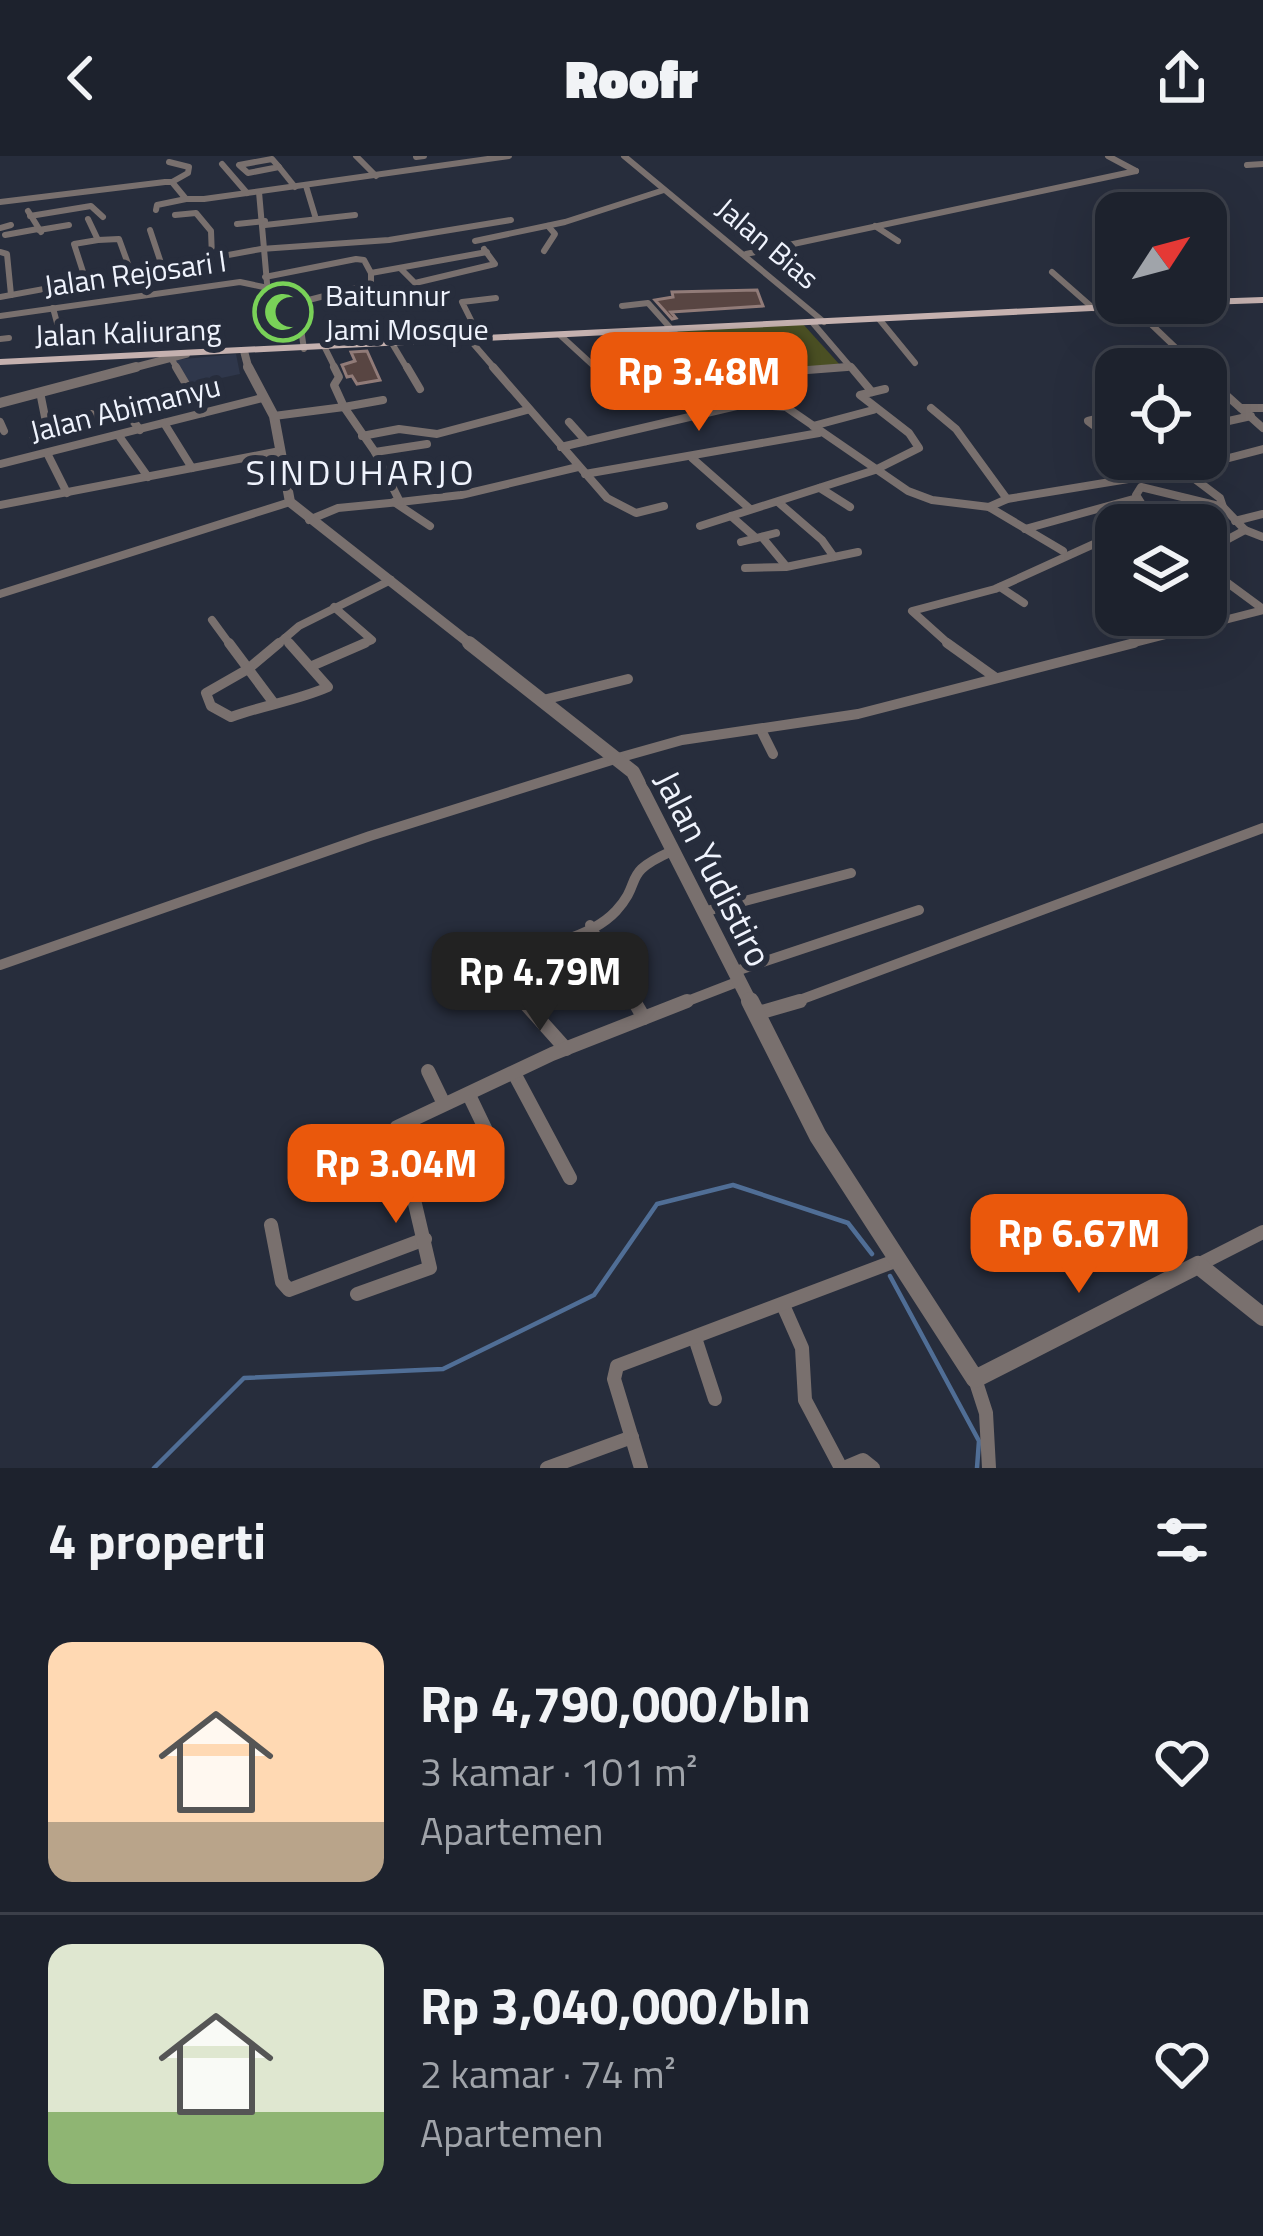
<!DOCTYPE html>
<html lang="id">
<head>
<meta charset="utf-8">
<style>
  :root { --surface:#1d222d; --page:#2a2f39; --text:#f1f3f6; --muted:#a0a4aa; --line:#3b3f49; --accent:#ea580c }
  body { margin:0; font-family:"Titillium Web",sans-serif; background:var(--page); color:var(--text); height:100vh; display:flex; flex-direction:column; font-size:45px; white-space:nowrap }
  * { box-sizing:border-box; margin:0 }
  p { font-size:39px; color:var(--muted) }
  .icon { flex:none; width:66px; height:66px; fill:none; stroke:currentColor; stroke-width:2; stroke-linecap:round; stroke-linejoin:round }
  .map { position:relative; height:1312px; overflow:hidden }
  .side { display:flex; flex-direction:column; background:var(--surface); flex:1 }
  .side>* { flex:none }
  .needle { width:78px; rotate:54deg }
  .buttons { position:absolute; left:1095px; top:36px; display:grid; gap:24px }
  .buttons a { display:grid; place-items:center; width:132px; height:132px; border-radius:24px; background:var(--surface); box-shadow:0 12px 48px #0002,0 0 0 3px var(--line); font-size:60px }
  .price { position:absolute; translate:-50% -102px; padding:0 27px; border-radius:24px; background:var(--accent); color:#fff; font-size:39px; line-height:78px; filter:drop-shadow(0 3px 6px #0008) }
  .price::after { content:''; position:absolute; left:50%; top:72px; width:36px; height:27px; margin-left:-18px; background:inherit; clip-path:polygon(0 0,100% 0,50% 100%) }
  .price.active { background:#222; color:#fff }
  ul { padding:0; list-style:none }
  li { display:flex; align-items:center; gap:36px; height:300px; padding:0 48px }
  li+li { border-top:3px solid var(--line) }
  li span { display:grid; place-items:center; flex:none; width:336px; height:240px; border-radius:24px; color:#555 }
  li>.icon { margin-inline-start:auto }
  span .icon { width:144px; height:144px; fill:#fffc; stroke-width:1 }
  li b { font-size:51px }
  h2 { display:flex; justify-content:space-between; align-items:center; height:144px; padding:0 48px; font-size:51px }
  header { display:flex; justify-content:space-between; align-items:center; height:156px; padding:0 48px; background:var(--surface); font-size:54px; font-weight:800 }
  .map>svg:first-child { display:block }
  .built { fill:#2f374b }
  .green { fill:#4a4f23 }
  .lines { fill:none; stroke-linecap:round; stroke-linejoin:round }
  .stream { stroke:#506e96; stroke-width:4.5 }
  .building { fill:#584542; stroke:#917b78; stroke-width:3 }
  .minor-far3 { stroke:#79706e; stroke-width:6 }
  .minor-far2 { stroke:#79706e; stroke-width:8 }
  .minor-far1 { stroke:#79706e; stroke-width:10 }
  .minor { stroke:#79706e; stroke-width:14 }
  .tertiary-far3 { stroke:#79706e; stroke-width:8 }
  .tertiary-far2 { stroke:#79706e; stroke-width:10 }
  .tertiary-far1 { stroke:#79706e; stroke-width:14 }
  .tertiary { stroke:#79706e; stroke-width:18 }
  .primary { fill:#c5b1af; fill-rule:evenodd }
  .labels { text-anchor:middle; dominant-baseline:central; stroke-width:12; stroke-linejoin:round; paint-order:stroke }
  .far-street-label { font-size:30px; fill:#eff3fd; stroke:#272d3c }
  .far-poi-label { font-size:30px; fill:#eff3fd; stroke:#272d3c; text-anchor:start }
  .far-quarter-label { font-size:36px; letter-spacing:3px; fill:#eff3fd; stroke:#272d3c }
  .street-label { font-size:36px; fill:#eff3fd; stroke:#272d3c }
</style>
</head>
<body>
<header><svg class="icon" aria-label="back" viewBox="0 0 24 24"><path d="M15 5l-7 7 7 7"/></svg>Roofr<svg class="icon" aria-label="share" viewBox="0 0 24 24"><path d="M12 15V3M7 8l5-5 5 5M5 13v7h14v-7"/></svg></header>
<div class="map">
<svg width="1263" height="1312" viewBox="0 0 1263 1312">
  <rect width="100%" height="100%" fill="#272d3c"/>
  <polygon class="built" points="236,198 240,218 189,229 174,204"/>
  <polygon class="green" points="803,168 840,209 716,218 673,175"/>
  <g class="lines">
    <g class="stream">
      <polyline points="890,1120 979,1285 977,1312"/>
      <polyline points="154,1312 244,1222 443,1213 594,1139 657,1048 733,1029 848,1067 872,1098"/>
    </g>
  </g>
  <g class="building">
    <polygon points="757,134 763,150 671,156 676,162 672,163 655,144 673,141 672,136"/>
    <polygon points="367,195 380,224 357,228 352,220 347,221 342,209 355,205 351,196"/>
  </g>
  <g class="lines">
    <g class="minor-far3">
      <polyline points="356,0 376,20"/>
      <polyline points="624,0 824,166"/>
      <polyline points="1108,0 1136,15"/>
      <polyline points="416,1 424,0"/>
      <polygon points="272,3 279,11 248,17 239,9"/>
      <polyline points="169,6 189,11 188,17 172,26"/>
      <polyline points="222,8 247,37"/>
      <polyline points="1247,9 1263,8"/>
      <polyline points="279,11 295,31"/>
      <polyline points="306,30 316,63"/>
      <polyline points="259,36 267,127"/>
      <polyline points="0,46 165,26 172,26 186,43 204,43 509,0"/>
      <polyline points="156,54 157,49 186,43"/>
      <polyline points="28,55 41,76"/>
      <polyline points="175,59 196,57 211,75 212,101"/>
      <polyline points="30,60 91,50 103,61"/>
      <polyline points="237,68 265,65"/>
      <polyline points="265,69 355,59"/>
      <polyline points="875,70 898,85"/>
      <polyline points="0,72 11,69"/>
      <polyline points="39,74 69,69"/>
      <polyline points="150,74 162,110"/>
      <polyline points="5,79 38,73"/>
      <polyline points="98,84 119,83 131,116"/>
      <polyline points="475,85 565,66 664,34"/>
      <polyline points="544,95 555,78 548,70"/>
      <polyline points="0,96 7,98 11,139"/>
      <polyline points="746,98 1136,15"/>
      <polyline points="401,113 415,127 495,108 484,93"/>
      <polyline points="1052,116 1093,152"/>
      <polyline points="265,121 356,103 364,104 371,117 487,96"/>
      <polyline points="86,125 74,88 98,84 88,63"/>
      <polyline points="0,141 261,93 389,84 511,64"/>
      <polyline points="297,147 371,128 371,117"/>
      <polyline points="622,150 648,147 708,214"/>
      <polyline points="1132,150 1198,213"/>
      <polyline points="53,152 60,178"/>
      <polyline points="0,160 240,126 268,132 297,147 304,193"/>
      <polyline points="879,163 915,207"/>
      <polyline points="812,166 853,214"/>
      <polyline points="560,179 596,212 691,199"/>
      <polyline points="0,183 9,182"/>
      <polyline points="470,184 496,214"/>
      <polyline points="481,184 462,146 496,142"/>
      <polyline points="393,189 408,214"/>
      <polyline points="325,192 336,214"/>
      <polyline points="171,202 178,214"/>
      <polyline points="807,214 848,211"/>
    </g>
    <g class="minor-far2">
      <polyline points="176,211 203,257"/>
      <polyline points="407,211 420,233"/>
      <polyline points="493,211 607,342 636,357 664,350"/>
      <polyline points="595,211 603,211"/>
      <polyline points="704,211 745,248"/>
      <polyline points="851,211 872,236"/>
      <polyline points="714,221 847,211"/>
      <polyline points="1206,221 1263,272"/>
      <polyline points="1206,241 1225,237"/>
      <polyline points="122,250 140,274"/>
      <polyline points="931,252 956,273 1007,343"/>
      <polyline points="1241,252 1263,252"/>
      <polyline points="1116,258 1088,265 1116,286"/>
      <polyline points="274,260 344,251 334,229 339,221 334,211"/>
      <polyline points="0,266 4,275"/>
      <polyline points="569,266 586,285"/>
      <polyline points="164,267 192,312"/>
      <polyline points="813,270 873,254"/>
      <polyline points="1206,270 1251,260"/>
      <polyline points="48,276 93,270 91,258"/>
      <polyline points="119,280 148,321"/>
      <polyline points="362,280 399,273 437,278 527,254"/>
      <polyline points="33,284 48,276 40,236"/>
      <polyline points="561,291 745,248 786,251 908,335 932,344 989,351 1063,395"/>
      <polyline points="375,296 427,288"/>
      <polyline points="47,297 67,337"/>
      <polyline points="692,302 750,353"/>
      <polyline points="0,308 262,242"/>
      <polyline points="1183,314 1220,342 1223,351"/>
      <polyline points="585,318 819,277"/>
      <polyline points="820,332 850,351"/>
      <polyline points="394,346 430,370"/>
      <polyline points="400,346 461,339 578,311"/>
      <polyline points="778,346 822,384 834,401"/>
      <polyline points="0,349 280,295"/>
      <polyline points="989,351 1007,343 1183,314 1263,293"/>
      <polyline points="731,360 756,382"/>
      <polyline points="309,364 338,352 400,346 375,296 344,251 383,244"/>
      <polyline points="1235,365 1263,358"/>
      <polyline points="1155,369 1136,339 1141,331 1223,351 1245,374 1263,381"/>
      <polyline points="700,370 875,314 919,292 909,277 860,239 885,233"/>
      <polyline points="1025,373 1137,342"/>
      <polyline points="762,381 786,410"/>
      <polyline points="741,386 776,377"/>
      <polyline points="1206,395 1245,374"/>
      <polyline points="1206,411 1263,453"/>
      <polyline points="745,412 786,411 858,396"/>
      <polyline points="1000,431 1024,447"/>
      <polyline points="0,438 290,346"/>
      <polyline points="334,451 372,484 358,490"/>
      <polyline points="212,464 231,490"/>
      <polyline points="285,482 292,490"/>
      <polyline points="285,482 299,470 391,424"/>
      <polyline points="275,490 285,482"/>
      <polyline points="951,490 912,455 995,433 1116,378"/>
      <polyline points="1123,490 1263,454"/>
    </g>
    <g class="minor-far1">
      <polyline points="229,487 273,546"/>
      <path d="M279 487 248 513 206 537 211 550 231 561C264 549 296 545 328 531L289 487"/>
      <polyline points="947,487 996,522"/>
      <polyline points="312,510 365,487"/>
      <polyline points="543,544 628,523"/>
      <polyline points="761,574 773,598"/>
      <polyline points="703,756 851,717"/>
      <polyline points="590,769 636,848"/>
      <polyline points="0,809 370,680 618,602 682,584 858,558 1134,487"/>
      <polyline points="733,816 919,754"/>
      <polyline points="458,835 495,816"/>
      <path d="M526 848 483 801C524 794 586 787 616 755 645 723 619 719 672 695"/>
      <polyline points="680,848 737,826"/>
      <polyline points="789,848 1263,672"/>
    </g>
    <g class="minor">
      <polyline points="523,845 566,893"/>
      <polyline points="634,845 644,862"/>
      <polyline points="755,858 800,845"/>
      <polyline points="428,915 444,948"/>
      <polyline points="515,919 570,1022"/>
      <polyline points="469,939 495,993"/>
      <polyline points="271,1069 282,1126 289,1134 425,1083"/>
      <polyline points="1198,1109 1263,1076"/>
      <polyline points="357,1138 430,1112 397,971 552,898 687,845"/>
      <polyline points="783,1149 802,1192 805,1244 841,1312"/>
      <polyline points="695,1182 715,1243"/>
      <polyline points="975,1223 986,1257 989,1312"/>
      <polyline points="547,1312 632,1281"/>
      <polyline points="641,1312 614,1223 617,1210 895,1105"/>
      <polyline points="844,1312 863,1304 873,1312"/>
    </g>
    <g class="tertiary-far3">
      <polyline points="244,195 249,214"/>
      <polyline points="125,214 186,198"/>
    </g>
    <g class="tertiary-far2">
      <polyline points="248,211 274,260 290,346 473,490"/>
      <polyline points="0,247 136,211"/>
    </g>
    <polyline class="tertiary-far1" points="469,487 633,616 751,848"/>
    <polyline class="tertiary" points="750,845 818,980 975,1223 1198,1109 1263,1161"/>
    <g class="primary">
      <polygon points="1263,141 1263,147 1206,149 1202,147 1206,147 1206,143"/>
      <polygon points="1131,147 1199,147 1194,150 0,209 0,203"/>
    </g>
  </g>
  <defs>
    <symbol id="mosque-ring" viewBox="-11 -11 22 22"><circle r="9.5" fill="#272d3c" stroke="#79d158" stroke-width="1.5"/><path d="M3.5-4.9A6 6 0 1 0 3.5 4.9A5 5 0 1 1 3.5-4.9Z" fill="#79d158"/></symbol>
  </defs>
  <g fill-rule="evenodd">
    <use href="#mosque-ring" x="250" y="123" width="66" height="66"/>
  </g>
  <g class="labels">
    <g class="far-street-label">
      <text transform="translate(768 87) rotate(40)">Jalan Bias</text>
      <text transform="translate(135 117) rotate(-8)">Jalan Rejosari I</text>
      <text transform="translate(128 176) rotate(-2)">Jalan Kaliurang</text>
      <text transform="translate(125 252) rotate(-14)">Jalan Abimanyu</text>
    </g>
    <g class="far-poi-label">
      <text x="325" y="139">Baitunnur<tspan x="325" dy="34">Jami Mosque</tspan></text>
    </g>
    <g class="far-quarter-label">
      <text x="361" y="315">SINDUHARJO</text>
    </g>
    <g class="street-label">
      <text transform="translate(714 712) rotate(63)">Jalan Yudistiro</text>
    </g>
  </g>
</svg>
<div class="buttons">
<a><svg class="needle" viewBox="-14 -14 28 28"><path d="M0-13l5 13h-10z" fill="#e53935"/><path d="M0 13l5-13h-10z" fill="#a0a4aa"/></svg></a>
<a><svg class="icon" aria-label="locate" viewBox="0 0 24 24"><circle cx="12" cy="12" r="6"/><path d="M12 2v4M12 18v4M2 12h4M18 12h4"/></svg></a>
<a><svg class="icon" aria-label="layers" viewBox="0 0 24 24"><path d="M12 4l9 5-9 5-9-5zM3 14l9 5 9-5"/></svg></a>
</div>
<b class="price" style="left:699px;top:278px">Rp 3.48M</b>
<b class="price active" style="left:540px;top:878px">Rp 4.79M</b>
<b class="price" style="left:396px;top:1070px">Rp 3.04M</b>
<b class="price" style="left:1079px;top:1140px">Rp 6.67M</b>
</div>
<section class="side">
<h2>4 properti<svg class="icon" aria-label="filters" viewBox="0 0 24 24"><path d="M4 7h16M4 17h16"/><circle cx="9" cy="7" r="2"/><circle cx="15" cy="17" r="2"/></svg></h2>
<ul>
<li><span style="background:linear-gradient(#ffd9b3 75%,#b9a48a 0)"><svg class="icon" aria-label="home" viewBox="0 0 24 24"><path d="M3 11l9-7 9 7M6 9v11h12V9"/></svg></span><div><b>Rp 4,790,000/bln</b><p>3 kamar · 101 m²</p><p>Apartemen</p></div><svg class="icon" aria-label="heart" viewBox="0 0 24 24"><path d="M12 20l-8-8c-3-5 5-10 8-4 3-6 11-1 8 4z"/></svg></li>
<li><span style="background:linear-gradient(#dfe7d0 70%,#8fb573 0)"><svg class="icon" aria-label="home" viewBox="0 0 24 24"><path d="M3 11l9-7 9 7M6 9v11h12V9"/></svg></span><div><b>Rp 3,040,000/bln</b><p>2 kamar · 74 m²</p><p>Apartemen</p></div><svg class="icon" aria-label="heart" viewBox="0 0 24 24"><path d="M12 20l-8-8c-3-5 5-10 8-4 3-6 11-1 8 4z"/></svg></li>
</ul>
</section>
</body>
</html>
